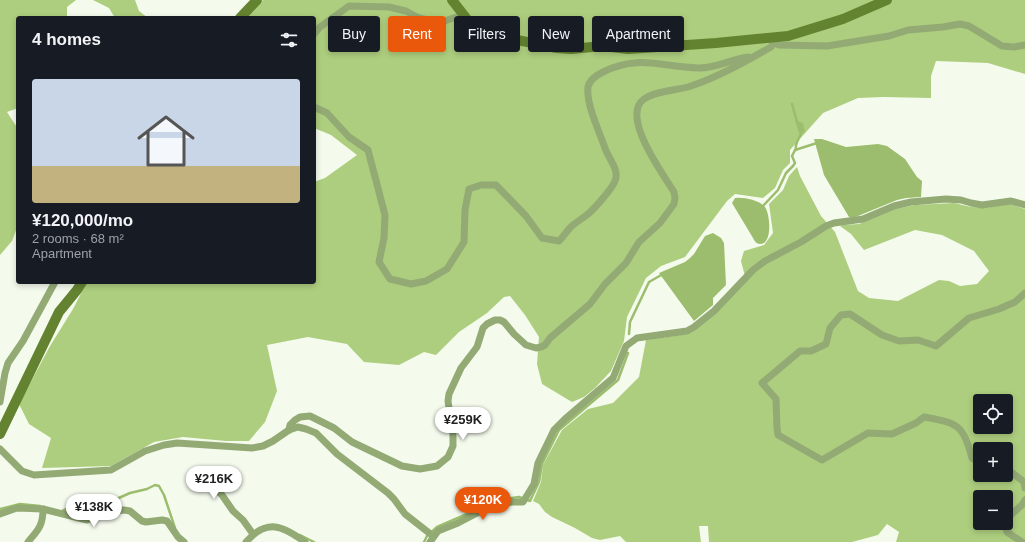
<!DOCTYPE html>
<html lang="en">
<head>
<meta charset="utf-8">
<style>
  :root { --surface:#171b24; --page:#242831; --text:#f1f3f6; --muted:#9ea1a6; --accent:#ea580c }
  body { margin:0; font-family:Arial,sans-serif; background:var(--page); color:var(--text); height:100vh; display:flex; flex-direction:column; font-size:15px; white-space:nowrap }
  * { box-sizing:border-box; margin:0 }
  p { font-size:13px; color:var(--muted) }
  .icon { flex:none; width:22px; height:22px; fill:none; stroke:currentColor; stroke-width:2; stroke-linecap:round; stroke-linejoin:round }
  .map { position:relative; flex:1; overflow:hidden }
  .details { position:absolute; left:16px; top:16px; width:300px; height:268px; display:flex; flex-direction:column; background:var(--surface); border-radius:4px; box-shadow:0 2px 6px #0003 }
  .details>* { flex:none }
  .banner { position:absolute; left:328px; top:16px; width:380px; height:36px; display:flex; gap:8px }
  .tools { position:absolute; left:973px; top:394px; display:grid; gap:8px }
  .tools a { display:grid; place-items:center; width:40px; height:40px; border-radius:4px; background:var(--surface); box-shadow:0 2px 6px #0003; font-size:20px }
  .price { position:absolute; translate:-50% -34px; padding:0 9px; border-radius:14px; background:#fff; color:#222; font-size:13px; line-height:26px; filter:drop-shadow(0 1px 2px #0008) }
  .price::after { content:''; position:absolute; left:50%; top:24px; width:12px; height:9px; margin-left:-6px; background:inherit; clip-path:polygon(0 0,100% 0,50% 100%) }
  .price.active { background:var(--accent); color:#fff }
  ul { padding:0; list-style:none }
  li { display:grid; align-content:center; gap:8px; height:212px; padding:0 16px }
  li span { display:grid; place-items:center; height:124px; border-radius:4px; color:#555 }
  li>.icon { margin-inline-start:auto }
  span .icon { width:72px; height:72px; fill:#fffc; stroke-width:1 }
  li b { font-size:17px }
  h2 { display:flex; justify-content:space-between; align-items:center; height:48px; padding:0 16px; font-size:17px }
  .pill { padding:0 14px; border-radius:4px; background:var(--surface); box-shadow:0 2px 6px #0003; font-size:14px; line-height:36px }
  .pill.active { background:var(--accent); color:#fff }
  .map>svg:first-child { display:block }
  .forest { fill:#adce7e; fill-rule:evenodd }
  .water { fill:#9cbd6d }
  .lines { fill:none; stroke-linecap:round; stroke-linejoin:round }
  .stream { stroke:#9cbd6d; stroke-width:2.5 }
  .street { stroke:#93aa75; stroke-width:7 }
  .secondary { stroke:#648330; stroke-width:10 }
</style>
</head>
<body>
<div class="map">
<svg width="1025" height="542" viewBox="0 0 1025 542">
  <rect width="100%" height="100%" fill="#f4fbed"/>
  <g class="forest">
    <polygon points="0,0 76,0 67,7 67,18 18,18 18,108 7,112 18,129 18,225 12,241 0,255"/>
    <polygon points="93,0 135,0 139,11 148,18 115,18 109,8"/>
    <polygon points="263,0 1025,0 1025,74 988,63 936,61 931,76 931,98 883,97 858,98 823,113 790,150 790,163 783,170 775,188 763,198 735,194 727,201 685,257 661,266 646,278 627,317 624,341 611,371 595,388 584,397 572,402 542,384 537,364 539,337 525,315 510,296 504,297 487,313 459,332 436,355 424,352 399,365 364,362 347,344 308,337 267,345 277,391 265,422 249,441 226,441 183,437 154,442 111,466 42,468 51,438 29,424 19,404 50,346 73,309 87,282 314,282 314,182 325,178 357,155 331,135 314,128 314,18 245,18"/>
    <path d="M797 167 800 176 821 216 835 232 858 291 869 298 898 301 939 280 949 281 960 286 977 284 989 271 974 251 942 235 915 230 864 250 851 234 840 226 843 225 859 224 891 210 915 205 954 203 971 207 985 208 1010 204 1025 209V542H896L899 532 887 524 878 535 852 542H709L708 526H699L701 542H626L620 536 600 540 592 538 575 528 552 517 545 512 539 504 533 501 541 482 543 465 562 430 588 409 613 403 639 377 646 340 688 334 746 280 741 261 744 251 764 245 773 233 769 204 783 190 789 176ZM980 401H1006V427H980ZM980 449H1006V475H980ZM980 497H1006V523H980Z"/>
  </g>
  <g class="water">
    <polygon points="795,120 803,123 805,132 799,133"/>
    <polygon points="814,139 822,139 846,147 878,144 887,146 905,159 917,177 922,181 921,197 906,198 897,200 853,218 849,217 824,175"/>
    <path d="M735 198C744 197 759 200 765 207 770 214 773 244 760 244 756 244 754 240 753 238L732 203Z"/>
    <polygon points="713,233 721,238 724,243 726,285 713,298 713,305 694,321 659,273 685,262 690,258 694,254 705,236"/>
  </g>
  <g class="lines">
    <g class="stream">
      <polyline points="792,104 797,122"/>
      <path d="M796 150C794 143 801 137 802 130"/>
      <polyline points="762,207 778,190 786,173 793,166 795,163 792,156 795,150 817,143"/>
      <polyline points="629,334 630,322 649,282 663,274"/>
      <polyline points="0,509 20,504 40,506"/>
      <polyline points="62,511 78,504 112,501 130,493 147,489 155,485 159,486 164,495 175,528"/>
      <polyline points="300,535 314,542"/>
      <polyline points="424,542 427,536 437,527 490,504 504,499 519,497 530,501 539,482 542,464 559,430 618,380 628,353"/>
    </g>
    <g class="street">
      <polyline points="314,34 320,27 349,6 389,7 406,11 417,17 438,23 463,15"/>
      <polyline points="773,43 779,45 827,46 889,36 908,30 943,27 960,24 969,26 1002,46 1014,47 1025,45"/>
      <path d="M314 107 327 113 349 137 368 150 385 215 384 238 379 262 390 279 411 284 426 281 447 269 464 242 465 210 469 189 481 185H496L526 216 542 238 559 241C564 236 568 229 573 225 578 221 583 218 588 214 594 209 612 189 615 181 620 170 608 158 605 148 599 131 586 104 588 87 589 80 597 75 603 72 638 54 662 67 698 68 715 69 732 59 748 57"/>
      <polyline points="0,402 5,373 8,363 23,341 55,282"/>
      <path d="M289 430 290 425 295 420 300 417 310 416 334 428 352 442 402 466 420 469 437 466 448 457 453 446V435L448 401 449 394 461 368 477 347 483 328 487 324 495 320H500L504 322 514 334 526 345 536 348 541 347 545 345 550 338 590 304 605 284 626 263 639 242 660 223 674 204 675 198 674 192C663 174 620 116 644 99 657 90 677 91 691 86 719 77 746 61 771 47L773 43V38"/>
      <polyline points="0,449 22,471 34,475 111,470 145,451 164,445 177,443 252,448 263,446 273,441 289,430 298,427 306,429 316,433 337,454 388,493 394,499 405,514 433,536"/>
      <path d="M980 462 972 458C963 424 957 423 924 417L916 423 892 434 868 433 822 460 778 435 777 428 776 399 762 383 800 351H811L826 344 830 328 841 315 850 314 882 335 899 341 918 340 936 346 969 318 999 309 1015 302 1025 293"/>
      <polyline points="1006,468 1024,482 1025,488"/>
      <polyline points="225,478 220,479 213,487 222,495 233,511 243,520 253,534"/>
      <polyline points="0,514 17,508 43,509 87,520 114,511 124,510 130,511 142,521 146,522 162,520 167,521 178,537 184,542"/>
      <polyline points="1006,519 1022,505 1025,500"/>
      <polyline points="1005,523 1007,532 1022,542"/>
      <path d="M28 542C38 530 43 526 43 509"/>
      <path d="M246 542C267 518 283 526 305 542"/>
      <polyline points="430,542 438,531 458,523 485,509 511,502 523,502 534,484 538,463 554,430 565,419 613,378 626,346 637,338 687,331 694,327 714,311 753,270 765,261 801,242 826,226 834,223 863,219 894,206 911,202 946,199 961,200 971,203 982,205 1011,201 1025,205"/>
    </g>
    <g class="secondary">
      <polyline points="452,0 470,23 498,36 557,48 571,49 603,46 628,49 716,43 788,36 843,19 887,0"/>
      <polyline points="240,18 257,0"/>
      <polyline points="0,434 59,312 77,290 82,282"/>
    </g>
  </g>
</svg>
<div class="tools">
<a><svg class="icon" aria-label="locate" viewBox="0 0 24 24"><circle cx="12" cy="12" r="6"/><path d="M12 2v4M12 18v4M2 12h4M18 12h4"/></svg></a>
<a>+</a>
<a>−</a>
</div>
<b class="price" style="left:463px;top:441px">¥259K</b>
<b class="price" style="left:214px;top:500px">¥216K</b>
<b class="price active" style="left:483px;top:521px">¥120K</b>
<b class="price" style="left:94px;top:528px">¥138K</b>
<div class="banner">
<a class="pill">Buy</a>
<a class="pill active">Rent</a>
<a class="pill">Filters</a>
<a class="pill">New</a>
<a class="pill">Apartment</a>
</div>
<section class="details">
<h2>4 homes<svg class="icon" aria-label="filters" viewBox="0 0 24 24"><path d="M4 7h16M4 17h16"/><circle cx="9" cy="7" r="2"/><circle cx="15" cy="17" r="2"/></svg></h2>
<ul>
<li><span style="background:linear-gradient(#c9d6e8 70%,#c2b280 0)"><svg class="icon" aria-label="home" viewBox="0 0 24 24"><path d="M3 11l9-7 9 7M6 9v11h12V9"/></svg></span><div><b>¥120,000/mo</b><p>2 rooms · 68 m²</p><p>Apartment</p></div></li>
</ul>
</section>
</div>
</body>
</html>
